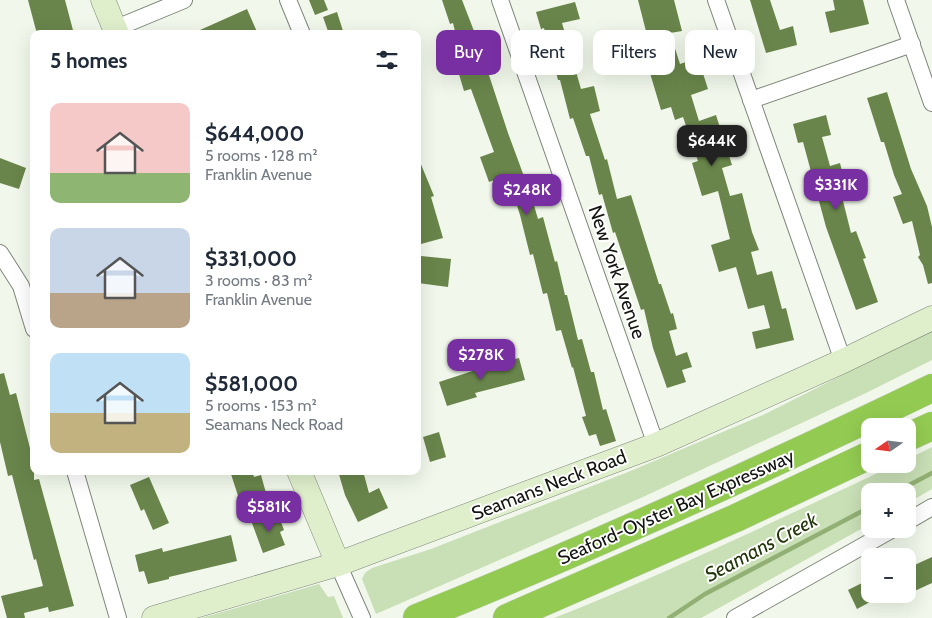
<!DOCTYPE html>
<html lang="en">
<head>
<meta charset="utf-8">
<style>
  :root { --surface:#fff; --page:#f6f6f7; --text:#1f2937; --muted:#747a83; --accent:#782fa2 }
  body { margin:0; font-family:Cabin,sans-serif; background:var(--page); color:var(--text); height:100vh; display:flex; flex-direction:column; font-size:19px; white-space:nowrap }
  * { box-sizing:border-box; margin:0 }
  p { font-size:16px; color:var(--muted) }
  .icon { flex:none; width:28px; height:28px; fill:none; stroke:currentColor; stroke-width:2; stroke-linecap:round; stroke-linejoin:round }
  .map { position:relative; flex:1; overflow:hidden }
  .panel { position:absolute; left:30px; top:30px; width:391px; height:445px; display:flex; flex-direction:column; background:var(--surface); border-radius:10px; box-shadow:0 5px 20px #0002 }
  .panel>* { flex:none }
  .banner { position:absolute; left:436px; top:30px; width:420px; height:45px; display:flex; gap:10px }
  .needle { width:32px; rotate:256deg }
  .fabs { position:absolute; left:861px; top:418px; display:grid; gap:10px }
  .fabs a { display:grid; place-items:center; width:55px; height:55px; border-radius:10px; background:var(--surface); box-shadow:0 5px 20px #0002; font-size:25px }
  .price { position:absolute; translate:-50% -42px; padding:0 11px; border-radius:10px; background:var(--accent); color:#fff; font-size:16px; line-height:32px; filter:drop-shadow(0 1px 2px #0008) }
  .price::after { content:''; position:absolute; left:50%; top:30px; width:15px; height:11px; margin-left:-8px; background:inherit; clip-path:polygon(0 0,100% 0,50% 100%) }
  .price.selected { background:#222; color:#fff }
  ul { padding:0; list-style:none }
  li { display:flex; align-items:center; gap:15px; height:125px; padding:0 20px }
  li span { display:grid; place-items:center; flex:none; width:140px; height:100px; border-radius:10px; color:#555 }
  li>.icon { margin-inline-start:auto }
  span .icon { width:60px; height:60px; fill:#fffc; stroke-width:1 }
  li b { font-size:21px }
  h2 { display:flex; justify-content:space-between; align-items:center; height:60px; padding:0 20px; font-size:21px }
  .chip { padding:0 18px; border-radius:10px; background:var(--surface); box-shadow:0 5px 20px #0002; font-size:18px; line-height:45px }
  .chip.selected { background:var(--accent); color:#fff }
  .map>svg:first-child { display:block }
  .green { fill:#c9dfb6 }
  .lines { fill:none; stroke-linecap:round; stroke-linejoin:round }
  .stream { stroke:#92b074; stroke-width:4.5 }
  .building { fill:#69854b }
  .street-casing { stroke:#7f857a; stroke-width:18 }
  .secondary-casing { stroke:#7f857a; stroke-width:25 }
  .highway-casing { stroke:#d5d5d4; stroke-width:29 }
  .street { stroke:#fff; stroke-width:16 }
  .secondary { stroke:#dfefcb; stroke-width:24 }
  .highway { stroke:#93cb52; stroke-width:28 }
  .labels { text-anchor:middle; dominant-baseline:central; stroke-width:4; stroke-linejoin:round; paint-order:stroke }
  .street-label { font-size:19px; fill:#131511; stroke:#fff }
  .water-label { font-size:20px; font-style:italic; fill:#23360a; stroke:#fff }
</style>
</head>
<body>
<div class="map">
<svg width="932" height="618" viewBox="0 0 932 618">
  <rect width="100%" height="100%" fill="#f1f8eb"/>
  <g class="green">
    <polygon points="932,330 932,360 866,393 643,497 376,614 362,579 365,573 372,568 431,549 628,472 765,414"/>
    <path d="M932 447V489L908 503V491H870V524L701 618H554C670 572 783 517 897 464H908V459Z"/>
    <polygon points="319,584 328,597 334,596 343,618 201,618"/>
  </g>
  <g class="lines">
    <g class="stream">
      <polyline points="898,491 932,473"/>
      <polyline points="669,618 705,594 870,507"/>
    </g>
  </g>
  <g class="building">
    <polygon points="28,0 65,0 74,34 37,34"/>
    <polygon points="309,0 324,0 328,10 315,15"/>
    <polygon points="442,0 462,0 474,31 482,64 485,63 508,133 525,179 526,178 538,219 543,217 555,262 557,261 565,295 567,295 578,340 582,339 591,372 594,372 603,410 606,409 616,441 600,446 596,434 589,436 582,417 586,416 573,367 572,368 561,330 556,331 547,293 543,294 533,254 530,255 520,215 507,175 489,182 480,157 494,152 471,89 464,91 458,71 464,69 453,23 450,24"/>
    <polygon points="638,0 674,0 682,31 670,33 680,64 698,58 708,89 691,95 699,121 716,115 732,165 722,168 730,196 742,193 752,232 759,250 751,252 757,275 772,271 782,309 786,308 794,340 756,349 752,332 770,328 764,305 748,309 736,267 719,272 711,245 730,239 718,191 702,196 692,163 698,161 683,117 675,120 671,107 661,110 647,63 657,59 650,38 648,39"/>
    <polygon points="750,0 770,0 780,30 793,26 797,45 766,53"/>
    <polygon points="833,0 863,0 869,24 830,33 825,12 835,10"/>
    <polygon points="575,2 580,19 562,23 581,89 594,86 600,111 590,114 605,160 607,159 617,199 631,195 659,284 661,284 671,314 673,313 677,329 669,331 676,356 687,352 692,367 682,370 686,382 667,388 653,348 644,309 641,310 615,232 613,233 602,194 599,195 589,156 586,156 573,118 570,119 560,80 558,80 544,28 541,29 536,12"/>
    <polygon points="247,9 258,34 191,34"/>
    <polygon points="337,12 343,31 329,34 323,17"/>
    <polygon points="887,92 911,169 927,206 932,227 932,283 928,284 923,265 918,257 920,255 912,221 903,224 893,197 902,194 894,175 884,142 881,142 867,98"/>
    <polygon points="826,115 831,135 822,137 830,166 840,163 845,184 839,185 851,233 856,231 866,258 863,259 878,302 856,310 826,227 803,142 798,143 793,124"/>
    <polygon points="418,157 434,196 431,197 443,238 421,244 418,230"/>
    <polygon points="0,158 26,168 19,189 0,183"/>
    <polygon points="421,256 451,259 448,287 418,283"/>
    <polygon points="519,358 525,380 475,393 477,397 447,406 439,382 488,366"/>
    <polygon points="4,373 10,395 16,393 34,464 34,480 39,479 74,606 49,612 48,607 24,613 25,618 7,618 1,596 43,586 36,559 34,560 12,475 8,476 0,442 0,374"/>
    <polygon points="439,432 446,457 430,462 423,437"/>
    <polygon points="230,471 252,471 254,477 261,475 266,493 240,502"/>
    <polygon points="338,471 363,471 369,493 379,488 388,508 358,522 345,495"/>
    <polygon points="149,477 169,523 153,530 144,509 141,511 130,485"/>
    <polygon points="278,514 284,530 280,532 285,545 263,553 252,523"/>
    <polygon points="231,535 237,561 169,577 169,579 148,584 144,571 139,572 135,555 162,548 163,552"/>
    <polygon points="932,557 932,583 908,594 908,568"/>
    <polygon points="870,579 870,602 857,609 848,590"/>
  </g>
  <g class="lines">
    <defs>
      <g id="street">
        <polyline points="288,0 302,34"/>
        <polyline points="500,0 656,445"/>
        <polyline points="716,0 843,361"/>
        <polyline points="896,0 932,103"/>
        <polyline points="114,29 184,0"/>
        <polyline points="751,100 912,44"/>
        <polyline points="0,253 21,286 34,329"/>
        <polyline points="75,471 118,618"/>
        <polyline points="908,521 932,507"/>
        <polyline points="338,564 362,618"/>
        <polyline points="735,618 893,529"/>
      </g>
      <g id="secondary">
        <polyline points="103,0 117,34"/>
        <polyline points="299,471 338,564"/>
        <polyline points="154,618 338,564 656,445 843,361 932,318"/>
      </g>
      <g id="highway">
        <polyline points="908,437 932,426"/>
        <path d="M417 618C591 548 762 470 932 388"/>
        <polyline points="507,618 736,518 870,455"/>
      </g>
    </defs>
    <use href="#street" class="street-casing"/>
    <use href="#secondary" class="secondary-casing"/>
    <use href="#highway" class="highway-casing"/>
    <use href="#street" class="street"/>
    <use href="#secondary" class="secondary"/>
    <use href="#highway" class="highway"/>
  </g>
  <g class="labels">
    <g class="street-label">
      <text transform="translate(617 272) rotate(71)">New York Avenue</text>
      <text transform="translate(549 485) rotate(-21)">Seamans Neck Road</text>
      <text transform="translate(676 507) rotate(-24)">Seaford-Oyster Bay Expressway</text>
    </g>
    <g class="water-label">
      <text transform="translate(761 547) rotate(-28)">Seamans Creek</text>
    </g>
  </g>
</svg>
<div class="fabs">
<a><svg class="needle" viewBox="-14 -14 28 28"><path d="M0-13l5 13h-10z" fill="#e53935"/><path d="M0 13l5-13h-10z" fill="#747a83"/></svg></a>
<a>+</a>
<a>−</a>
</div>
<b class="price selected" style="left:712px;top:167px">$644K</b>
<b class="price" style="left:836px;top:211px">$331K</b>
<b class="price" style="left:527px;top:216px">$248K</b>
<b class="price" style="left:481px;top:381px">$278K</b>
<b class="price" style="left:269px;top:533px">$581K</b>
<div class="banner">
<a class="chip selected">Buy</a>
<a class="chip">Rent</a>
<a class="chip">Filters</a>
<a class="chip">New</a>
</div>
<section class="panel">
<h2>5 homes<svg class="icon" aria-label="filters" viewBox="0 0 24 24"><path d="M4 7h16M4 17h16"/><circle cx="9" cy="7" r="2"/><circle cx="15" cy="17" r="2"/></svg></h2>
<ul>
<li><span style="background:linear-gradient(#f6c9c9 70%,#8fb573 0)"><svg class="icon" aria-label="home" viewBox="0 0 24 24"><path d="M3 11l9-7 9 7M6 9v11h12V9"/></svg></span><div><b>$644,000</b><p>5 rooms · 128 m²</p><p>Franklin Avenue</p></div></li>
<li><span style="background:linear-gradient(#c9d6e8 65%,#b9a48a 0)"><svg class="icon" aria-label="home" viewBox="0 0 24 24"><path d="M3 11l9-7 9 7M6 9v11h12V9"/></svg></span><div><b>$331,000</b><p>3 rooms · 83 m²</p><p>Franklin Avenue</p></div></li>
<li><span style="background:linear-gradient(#bfe0f5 60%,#c2b280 0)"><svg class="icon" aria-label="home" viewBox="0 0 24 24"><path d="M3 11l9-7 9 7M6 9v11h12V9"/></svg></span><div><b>$581,000</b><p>5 rooms · 153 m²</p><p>Seamans Neck Road</p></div></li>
</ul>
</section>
</div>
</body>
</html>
